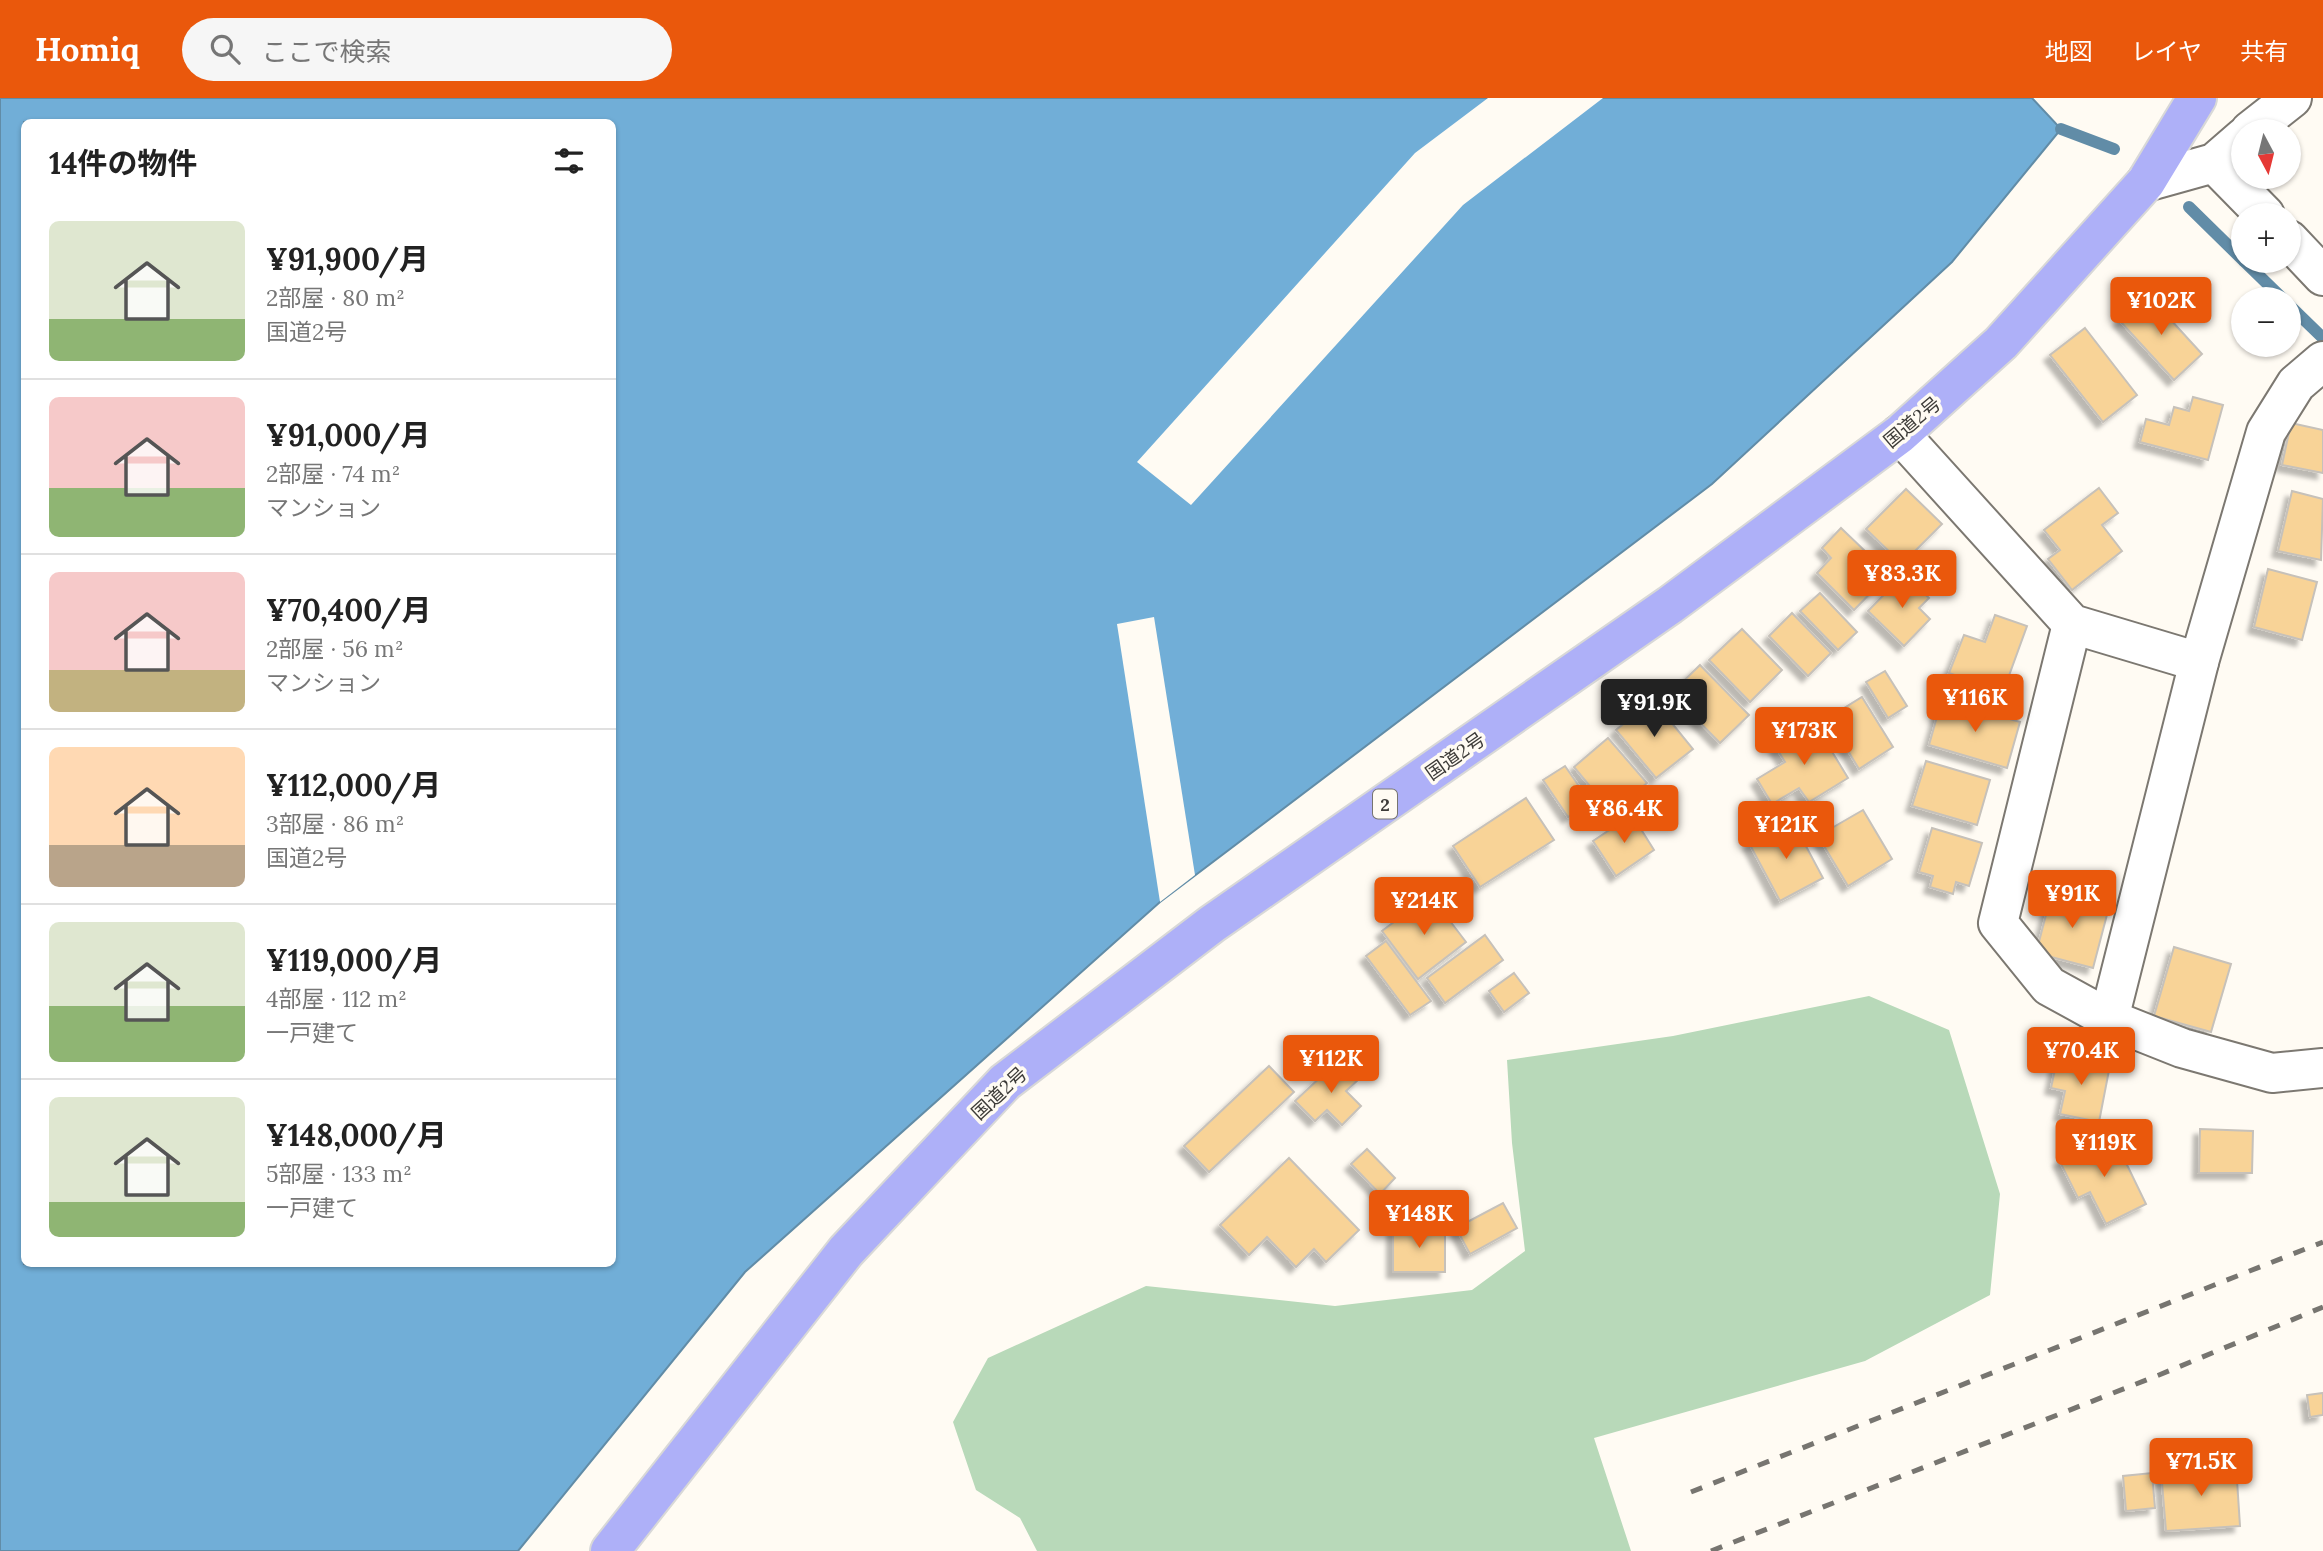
<!DOCTYPE html>
<html lang="ja">
<head>
<meta charset="utf-8">
<style>
  :root { --surface:#fff; --page:#f6f6f6; --text:#222; --muted:#767676; --line:#e0e0e0; --accent:#ea580c }
  body { margin:0; font-family:Lora,"Noto Sans JP",serif; background:var(--page); color:var(--text); height:100vh; display:flex; flex-direction:column; font-size:26px; white-space:nowrap }
  * { box-sizing:border-box; margin:0 }
  p { font-size:23px; color:var(--muted) }
  .icon { flex:none; width:38px; height:38px; fill:none; stroke:currentColor; stroke-width:2; stroke-linecap:round; stroke-linejoin:round }
  .map { position:relative; flex:1; overflow:hidden }
  .panel { position:absolute; left:21px; top:21px; width:595px; height:1148px; display:flex; flex-direction:column; background:var(--surface); border-radius:10px; box-shadow:0 2px 5px #0004 }
  .panel>* { flex:none }
  .needle { width:46px; rotate:173deg }
  .buttons { position:absolute; left:2231px; top:21px; display:grid; gap:14px }
  .buttons a { display:grid; place-items:center; width:70px; height:70px; border-radius:50%; background:var(--surface); box-shadow:0 2px 5px #0004; font-size:35px }
  .price { position:absolute; translate:-50% -60px; padding:0 16px; border-radius:7px; background:var(--accent); color:#fff; font-size:23px; line-height:46px; filter:drop-shadow(0 2px 4px #0008) }
  .price::after { content:''; position:absolute; left:50%; top:42px; width:21px; height:16px; margin-left:-10px; background:inherit; clip-path:polygon(0 0,100% 0,50% 100%) }
  .price.on { background:#222; color:#fff }
  ul { padding:0; list-style:none }
  li { display:flex; align-items:center; gap:21px; height:175px; padding:0 28px }
  li+li { border-top:2px solid var(--line) }
  li span { display:grid; place-items:center; flex:none; width:196px; height:140px; border-radius:10px; color:#555 }
  li>.icon { margin-inline-start:auto }
  span .icon { width:84px; height:84px; fill:#fffc; stroke-width:1 }
  li b { font-size:30px }
  h2 { display:flex; justify-content:space-between; align-items:center; height:84px; padding:0 28px; font-size:30px }
  header { display:flex; align-items:center; gap:42px; box-sizing:border-box; height:98px; padding:0 35px; background:var(--accent); color:#fff }
  header strong { font-size:33px }
  nav { display:flex; gap:38px; margin-inline-start:auto; font-size:24px }
  .search { width:490px; height:63px; background:var(--page); display:flex; align-items:center; gap:18px; box-sizing:border-box; padding:0 24px; border-radius:38px; color:var(--muted); font-size:26px }
  .map>svg:first-child { display:block }
  .green { fill:#b8d9b9 }
  .water { fill:#71aed7; stroke:#618ca7; stroke-width:2; fill-rule:evenodd }
  .pier { fill:#fffbf3 }
  .lines { fill:none; stroke-linecap:round; stroke-linejoin:round }
  .stream { stroke:#618ca7; stroke-width:12 }
  .building { fill:#f8d397; stroke:#c6c1ba; stroke-width:2; filter:url(#shadow) }
  .street-casing { stroke:#7c7871; stroke-width:42 }
  .highway-casing { stroke:#d8d8d7; stroke-width:42 }
  .street { stroke:#fff; stroke-width:38 }
  .highway { stroke:#aeb0f8; stroke-width:38 }
  .rail { stroke:#777570; stroke-width:5; stroke-dasharray:12 12; stroke-linecap:butt }
  .labels { text-anchor:middle; dominant-baseline:central; stroke-width:7; stroke-linejoin:round; paint-order:stroke }
  .shield { fill:#fffbf3; stroke:#777570; stroke-width:2 }
  .shield-label { font-size:18px; font-weight:bold; fill:#3d3b38 }
  .street-label { font-size:19px; fill:#3d3b38; stroke:#fffbf3 }
</style>
</head>
<body>
<header>
<strong>Homiq</strong>
<div class="search"><svg class="icon" aria-label="search" viewBox="0 0 24 24"><circle cx="10" cy="10" r="6"/><path d="M15 15l6 6"/></svg>ここで検索</div>
<nav><a>地図</a><a>レイヤ</a><a>共有</a></nav>
</header>
<div class="map">
<svg width="2323" height="1453" viewBox="0 0 2323 1453">
  <defs>
    <filter id="shadow"><feDropShadow dx="-6" dy="6" stdDeviation="2" flood-color="#0004"/></filter>
  </defs>
  <rect width="100%" height="100%" fill="#fffbf3"/>
  <polygon class="green" points="1869,898 1949,932 2000,1096 1990,1197 1865,1263 1594,1340 1631,1453 1037,1453 1020,1420 976,1392 953,1324 988,1260 1146,1188 1335,1208 1472,1192 1525,1153 1512,1045 1507,962 1673,938"/>
  <path class="water" d="M0 0H2032L2061 31 1952 164 1712 386 1160 804 745 1174 518 1453H0ZM24 24H612V1166H24Z"/>
  <g class="pier">
    <polygon points="1488,0 1603,0 1463,107 1191,407 1137,364 1415,55"/>
    <polygon points="1154,519 1195,777 1160,804 1117,526"/>
  </g>
  <g class="lines">
    <g class="stream">
      <polyline points="2061,31 2114,51"/>
      <polyline points="2189,109 2244,163"/>
      <polyline points="2244,163 2283,201"/>
      <polyline points="2289,207 2323,240"/>
    </g>
  </g>
  <g class="building">
    <polygon points="2148,197 2202,256 2174,282 2119,222"/>
    <polygon points="2085,230 2137,297 2103,324 2050,257"/>
    <polygon points="2193,299 2223,307 2208,362 2140,344 2146,321 2169,327 2174,309 2189,313"/>
    <polygon points="2291,325 2323,332 2323,375 2282,367"/>
    <polygon points="2099,390 2118,415 2102,427 2122,453 2072,492 2048,461 2060,452 2044,432"/>
    <polygon points="1906,391 1942,426 1902,466 1866,431"/>
    <polygon points="2292,393 2323,401 2321,462 2278,453"/>
    <polygon points="1841,430 1889,476 1854,512 1817,475 1831,460 1822,450"/>
    <polygon points="2268,471 2317,484 2302,542 2254,529"/>
    <polygon points="1904,476 1929,500 1919,510 1930,521 1904,548 1868,513"/>
    <polygon points="1820,495 1857,534 1838,552 1800,513"/>
    <polygon points="1792,515 1831,555 1808,578 1769,538"/>
    <polygon points="1995,517 2027,528 2003,594 1949,575 1964,537 1985,544"/>
    <polygon points="1742,531 1782,572 1750,604 1709,562"/>
    <polygon points="1700,567 1749,617 1720,645 1671,595"/>
    <polygon points="1885,573 1907,608 1888,620 1866,584"/>
    <polygon points="1862,599 1893,649 1859,671 1828,620"/>
    <polygon points="1942,601 2020,624 2007,670 1929,647"/>
    <polygon points="1653,602 1693,651 1656,680 1616,632"/>
    <polygon points="1814,624 1848,680 1809,704 1799,690 1772,706 1757,681 1785,664 1775,648"/>
    <polygon points="1608,640 1647,685 1612,715 1574,669"/>
    <polygon points="1926,663 1990,682 1977,727 1912,708"/>
    <polygon points="1565,668 1590,704 1568,719 1543,682"/>
    <polygon points="1526,700 1554,742 1480,789 1453,748"/>
    <polygon points="1863,712 1892,761 1848,788 1818,738"/>
    <polygon points="1632,717 1654,752 1616,778 1593,743"/>
    <polygon points="1792,722 1823,780 1780,803 1749,745"/>
    <polygon points="1932,730 1982,745 1969,788 1956,784 1953,796 1930,789 1933,778 1919,774"/>
    <polygon points="2052,794 2109,809 2093,870 2036,855"/>
    <polygon points="1430,797 1466,844 1418,881 1382,833"/>
    <polygon points="1485,837 1503,862 1445,905 1427,880"/>
    <polygon points="1386,843 1431,903 1410,917 1366,858"/>
    <polygon points="2174,849 2231,866 2211,934 2154,918"/>
    <polygon points="1514,875 1529,895 1504,914 1489,893"/>
    <polygon points="2058,957 2110,967 2099,1024 2060,1016 2065,993 2051,990"/>
    <polygon points="1340,961 1359,981 1346,993 1361,1008 1342,1027 1327,1012 1315,1023 1295,1003"/>
    <polygon points="1269,968 1294,994 1209,1074 1184,1048"/>
    <polygon points="2200,1031 2253,1033 2252,1075 2199,1075"/>
    <polygon points="2112,1036 2146,1106 2106,1126 2090,1094 2078,1100 2059,1062"/>
    <polygon points="1367,1051 1395,1080 1380,1096 1351,1066"/>
    <polygon points="1289,1060 1359,1132 1326,1164 1314,1151 1296,1169 1267,1139 1249,1157 1220,1127"/>
    <polygon points="1503,1105 1517,1130 1470,1156 1456,1130"/>
    <rect x="1393" y="1130" width="52" height="44"/>
    <polygon points="2323,1295 2323,1317 2310,1319 2307,1297"/>
    <polygon points="2236,1367 2240,1428 2166,1433 2161,1373"/>
    <polygon points="2152,1375 2155,1410 2126,1413 2123,1378"/>
  </g>
  <g class="lines">
    <defs>
      <g id="street">
        <polyline points="2250,33 2292,0"/>
        <polyline points="2214,65 2265,117"/>
        <polyline points="2146,84 2214,65 2244,39"/>
        <polyline points="2289,142 2323,178"/>
        <polyline points="1900,336 2072,526 2199,564"/>
        <polyline points="2072,526 1998,825 2049,888 2109,921 2182,950 2272,975 2323,970"/>
        <polyline points="2109,921 2199,564 2266,334 2296,286 2323,263"/>
      </g>
      <polyline id="highway" points="610,1453 846,1153 1005,984 1212,826 1670,507 1900,336 2001,245 2146,84 2197,0"/>
    </defs>
    <use href="#street" class="street-casing"/>
    <use href="#highway" class="highway-casing"/>
    <use href="#street" class="street"/>
    <use href="#highway" class="highway"/>
    <g class="rail">
      <polyline points="1691,1394 2323,1144"/>
      <polyline points="1711,1453 2159,1277 2323,1209"/>
    </g>
  </g>
  <g class="labels">
    <rect class="shield" x="1373" y="691.5" width="24" height="29" rx="5"/>
    <g class="shield-label">
      <text x="1385" y="706">2</text>
    </g>
    <g class="street-label">
      <text transform="translate(1912 324) rotate(-40)">国道2号</text>
      <text transform="translate(1455 658) rotate(-35)">国道2号</text>
      <text transform="translate(999 995) rotate(-43)">国道2号</text>
    </g>
  </g>
</svg>
<div class="buttons">
<a><svg class="needle" viewBox="-14 -14 28 28"><path d="M0-13l5 13h-10z" fill="#e53935"/><path d="M0 13l5-13h-10z" fill="#767676"/></svg></a>
<a>+</a>
<a>−</a>
</div>
<b class="price" style="left:2161px;top:239px">¥102K</b>
<b class="price" style="left:1902px;top:512px">¥83.3K</b>
<b class="price" style="left:1975px;top:636px">¥116K</b>
<b class="price on" style="left:1654px;top:641px">¥91.9K</b>
<b class="price" style="left:1804px;top:669px">¥173K</b>
<b class="price" style="left:1624px;top:747px">¥86.4K</b>
<b class="price" style="left:1786px;top:763px">¥121K</b>
<b class="price" style="left:2072px;top:832px">¥91K</b>
<b class="price" style="left:1424px;top:839px">¥214K</b>
<b class="price" style="left:2081px;top:989px">¥70.4K</b>
<b class="price" style="left:1331px;top:997px">¥112K</b>
<b class="price" style="left:2104px;top:1081px">¥119K</b>
<b class="price" style="left:1419px;top:1152px">¥148K</b>
<b class="price" style="left:2201px;top:1400px">¥71.5K</b>
<section class="panel">
<h2>14件の物件<svg class="icon" aria-label="filters" viewBox="0 0 24 24"><path d="M4 7h16M4 17h16"/><circle cx="9" cy="7" r="2"/><circle cx="15" cy="17" r="2"/></svg></h2>
<ul>
<li><span style="background:linear-gradient(#dfe7d0 70%,#8fb573 0)"><svg class="icon" aria-label="home" viewBox="0 0 24 24"><path d="M3 11l9-7 9 7M6 9v11h12V9"/></svg></span><div><b>¥91,900/月</b><p>2部屋 · 80 m²</p><p>国道2号</p></div></li>
<li><span style="background:linear-gradient(#f6c9c9 65%,#8fb573 0)"><svg class="icon" aria-label="home" viewBox="0 0 24 24"><path d="M3 11l9-7 9 7M6 9v11h12V9"/></svg></span><div><b>¥91,000/月</b><p>2部屋 · 74 m²</p><p>マンション</p></div></li>
<li><span style="background:linear-gradient(#f6c9c9 70%,#c2b280 0)"><svg class="icon" aria-label="home" viewBox="0 0 24 24"><path d="M3 11l9-7 9 7M6 9v11h12V9"/></svg></span><div><b>¥70,400/月</b><p>2部屋 · 56 m²</p><p>マンション</p></div></li>
<li><span style="background:linear-gradient(#ffd9b3 70%,#b9a48a 0)"><svg class="icon" aria-label="home" viewBox="0 0 24 24"><path d="M3 11l9-7 9 7M6 9v11h12V9"/></svg></span><div><b>¥112,000/月</b><p>3部屋 · 86 m²</p><p>国道2号</p></div></li>
<li><span style="background:linear-gradient(#dfe7d0 60%,#8fb573 0)"><svg class="icon" aria-label="home" viewBox="0 0 24 24"><path d="M3 11l9-7 9 7M6 9v11h12V9"/></svg></span><div><b>¥119,000/月</b><p>4部屋 · 112 m²</p><p>一戸建て</p></div></li>
<li><span style="background:linear-gradient(#dfe7d0 75%,#8fb573 0)"><svg class="icon" aria-label="home" viewBox="0 0 24 24"><path d="M3 11l9-7 9 7M6 9v11h12V9"/></svg></span><div><b>¥148,000/月</b><p>5部屋 · 133 m²</p><p>一戸建て</p></div></li>
</ul>
</section>
</div>
</body>
</html>
